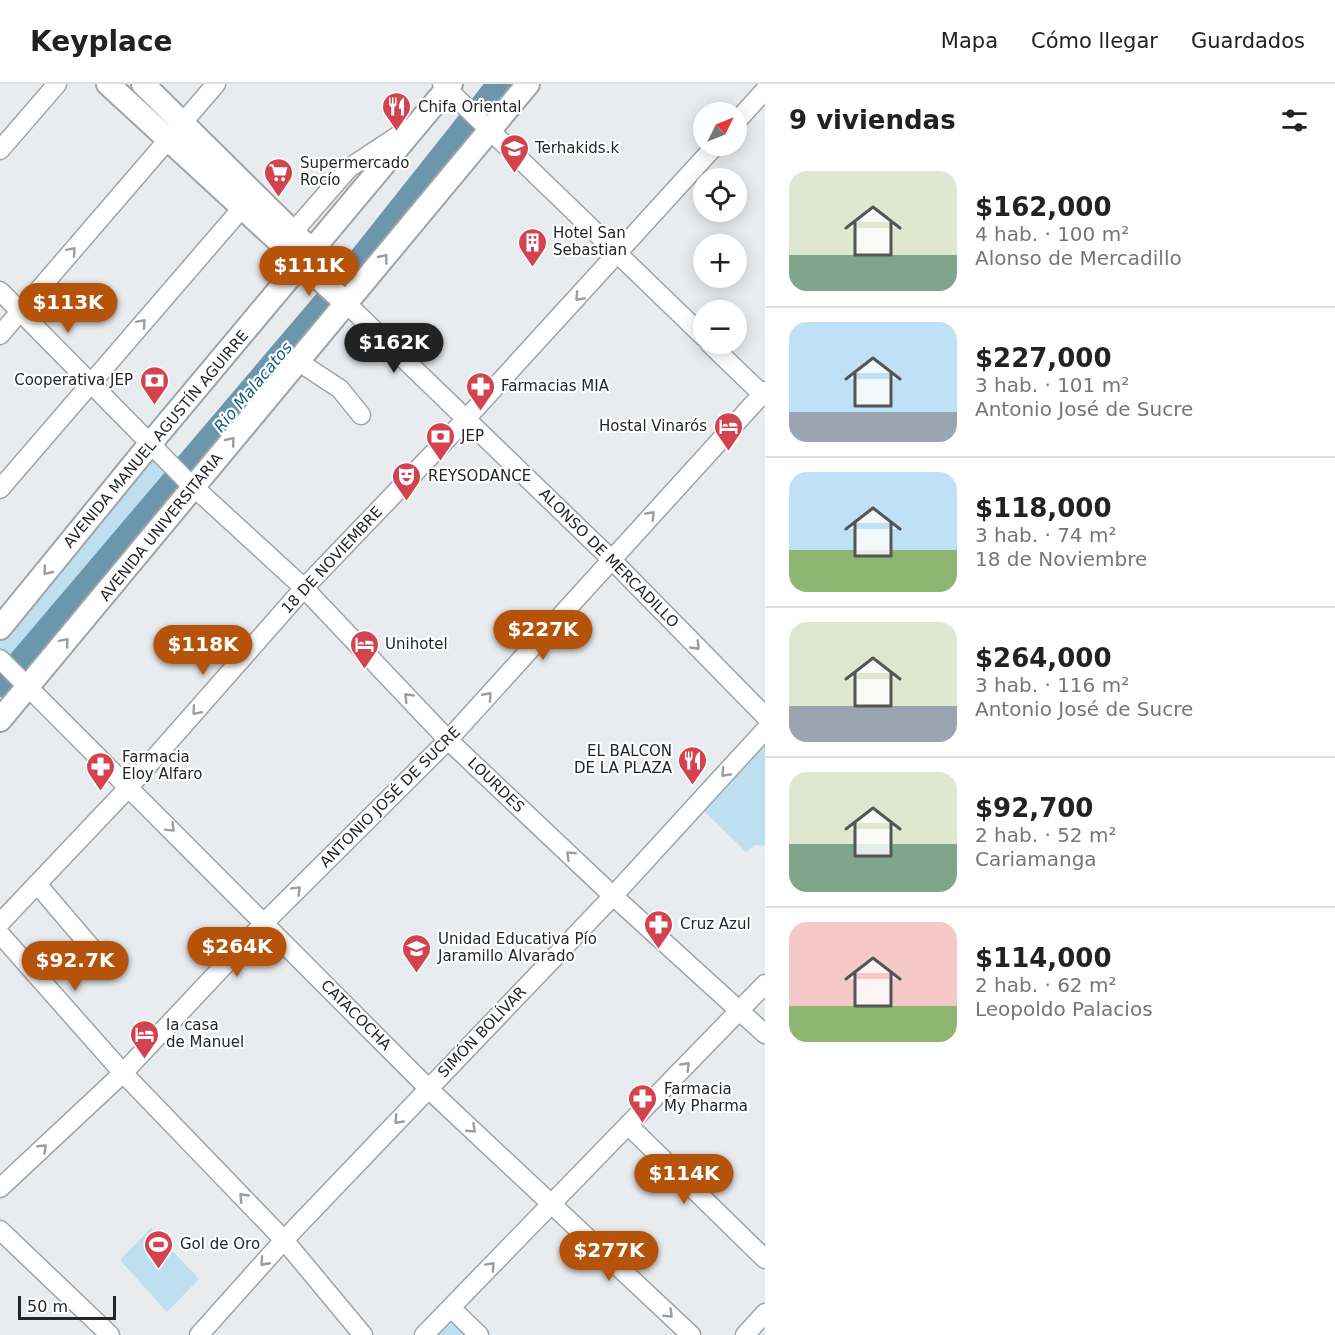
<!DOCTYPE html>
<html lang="es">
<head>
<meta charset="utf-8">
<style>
  :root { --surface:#fff; --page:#f6f6f6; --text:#222; --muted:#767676; --line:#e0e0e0; --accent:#b45309 }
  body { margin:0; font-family:"DejaVu Sans",sans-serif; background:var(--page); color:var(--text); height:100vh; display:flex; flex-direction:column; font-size:22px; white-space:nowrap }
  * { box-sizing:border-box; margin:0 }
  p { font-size:20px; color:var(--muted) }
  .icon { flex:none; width:33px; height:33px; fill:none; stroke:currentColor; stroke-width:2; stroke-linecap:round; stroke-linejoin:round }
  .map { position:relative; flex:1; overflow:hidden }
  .side { display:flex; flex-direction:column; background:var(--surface); width:570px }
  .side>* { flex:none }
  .needle { width:39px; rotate:47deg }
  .controls { position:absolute; left:693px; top:18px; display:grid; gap:12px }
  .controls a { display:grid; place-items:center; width:54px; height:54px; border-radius:50%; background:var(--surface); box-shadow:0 3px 15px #0003; font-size:30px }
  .scale { position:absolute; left:18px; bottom:15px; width:98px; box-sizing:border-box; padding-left:6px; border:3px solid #242627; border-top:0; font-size:16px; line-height:21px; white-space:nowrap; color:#242627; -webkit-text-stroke:4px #fff; paint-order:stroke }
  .price { position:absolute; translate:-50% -51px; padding:0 14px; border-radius:21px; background:var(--accent); color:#fff; font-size:20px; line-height:39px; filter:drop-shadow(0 2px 3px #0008) }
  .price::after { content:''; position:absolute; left:50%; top:36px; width:18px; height:14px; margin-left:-9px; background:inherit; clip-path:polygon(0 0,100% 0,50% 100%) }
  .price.on { background:#222; color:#fff }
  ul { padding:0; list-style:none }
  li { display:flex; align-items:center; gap:18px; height:150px; padding:0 24px }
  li+li { border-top:2px solid var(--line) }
  li span { display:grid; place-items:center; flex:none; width:168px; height:120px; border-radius:18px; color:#555 }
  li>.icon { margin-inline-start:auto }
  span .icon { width:72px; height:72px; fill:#fffc; stroke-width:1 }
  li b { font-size:26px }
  h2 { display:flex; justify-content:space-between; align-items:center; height:72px; padding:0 24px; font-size:26px }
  header { display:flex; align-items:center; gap:36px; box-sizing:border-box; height:84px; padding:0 30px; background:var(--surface); border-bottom:2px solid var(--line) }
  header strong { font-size:28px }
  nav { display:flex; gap:33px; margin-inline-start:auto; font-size:21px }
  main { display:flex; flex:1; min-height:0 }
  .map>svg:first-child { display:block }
  .green { fill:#bddff0 }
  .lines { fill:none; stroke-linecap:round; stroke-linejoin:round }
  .river { stroke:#6b96ab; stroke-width:24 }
  .minor-casing { stroke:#a0a4a6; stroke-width:21 }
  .major-casing { stroke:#a0a4a6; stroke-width:26 }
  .minor { stroke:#fff; stroke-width:18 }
  .major { stroke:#fff; stroke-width:22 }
  .oneway { stroke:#9c9d9e }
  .labels { text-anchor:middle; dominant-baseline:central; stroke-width:4.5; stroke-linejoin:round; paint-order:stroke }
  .poi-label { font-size:15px; fill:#242627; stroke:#fff; text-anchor:start }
  .street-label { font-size:15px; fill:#242627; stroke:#fff }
  .water-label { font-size:16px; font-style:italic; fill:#0d5f7d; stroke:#fff }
</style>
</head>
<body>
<header>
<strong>Keyplace</strong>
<nav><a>Mapa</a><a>Cómo llegar</a><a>Guardados</a></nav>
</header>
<main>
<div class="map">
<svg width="765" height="1251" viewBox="0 0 765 1251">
  <rect width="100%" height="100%" fill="#e8ecef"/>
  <g class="green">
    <polygon points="150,360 194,403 0,635 0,544"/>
    <polygon points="765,660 765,762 755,761 746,768 702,725"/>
    <polygon points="151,1144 199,1195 167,1228 120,1176"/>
    <polygon points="451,1224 479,1251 424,1251"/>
  </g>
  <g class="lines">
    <polyline class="river" points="0,601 338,203 499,0"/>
    <defs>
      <g id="minor">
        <polyline points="442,0 704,253"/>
        <polyline points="736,38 765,6"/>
        <polyline points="0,66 57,0"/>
        <polyline points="293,148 349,84 408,45"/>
        <polyline points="0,207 184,394 304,504 448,656 611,810 765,950"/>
        <polyline points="347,220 611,475 765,632"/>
        <polyline points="0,251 216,0"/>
        <polyline points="710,260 765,313"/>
        <polyline points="296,276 340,305 361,331"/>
        <polyline points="0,405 242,124"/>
        <polyline points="0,575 435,1011 691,1251"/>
        <polyline points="37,800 107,882"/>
        <polyline points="0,839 129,703 304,504 466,335 715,62"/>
        <polyline points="0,850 123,989 284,1156 363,1251"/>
        <polyline points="629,1042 765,1175"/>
        <polyline points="0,1104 123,989 264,839 448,656 765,307"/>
        <polyline points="0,1146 110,1251"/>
        <polyline points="451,1224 479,1251"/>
        <polyline points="199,1251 284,1156 613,812 765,646"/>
        <polyline points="424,1251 765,900"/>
        <polyline points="745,1251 765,1229"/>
      </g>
      <g id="major">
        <polyline points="108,0 347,220"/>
        <polyline points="143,0 313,168"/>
        <polyline points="0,544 150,360 451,0"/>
        <polyline points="0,636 528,0"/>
      </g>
    </defs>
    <use href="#minor" class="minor-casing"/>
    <use href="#major" class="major-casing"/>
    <use href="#minor" class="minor"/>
    <use href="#major" class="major"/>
  </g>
  <defs><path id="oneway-chevron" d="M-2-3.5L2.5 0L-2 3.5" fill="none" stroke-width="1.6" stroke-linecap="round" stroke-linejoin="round" transform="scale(1.5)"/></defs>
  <g class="oneway">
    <use href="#oneway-chevron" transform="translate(72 167) rotate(-49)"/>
    <use href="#oneway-chevron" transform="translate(384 174) rotate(-51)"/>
    <use href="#oneway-chevron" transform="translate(579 213) rotate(133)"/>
    <use href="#oneway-chevron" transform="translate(142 239) rotate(-49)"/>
    <use href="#oneway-chevron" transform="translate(231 357) rotate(-51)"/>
    <use href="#oneway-chevron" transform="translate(651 431) rotate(-47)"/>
    <use href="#oneway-chevron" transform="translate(47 487) rotate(129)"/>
    <use href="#oneway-chevron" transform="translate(65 558) rotate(-50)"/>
    <use href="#oneway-chevron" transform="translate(696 562) rotate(46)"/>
    <use href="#oneway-chevron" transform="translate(488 612) rotate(-48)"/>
    <use href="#oneway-chevron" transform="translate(408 613) rotate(-134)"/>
    <use href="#oneway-chevron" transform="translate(196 627) rotate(131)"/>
    <use href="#oneway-chevron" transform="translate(725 689) rotate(133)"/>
    <use href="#oneway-chevron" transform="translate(171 744) rotate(45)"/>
    <use href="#oneway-chevron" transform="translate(570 771) rotate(-136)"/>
    <use href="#oneway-chevron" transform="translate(297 806) rotate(-45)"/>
    <use href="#oneway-chevron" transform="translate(686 982) rotate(-46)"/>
    <use href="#oneway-chevron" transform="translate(398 1036) rotate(134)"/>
    <use href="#oneway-chevron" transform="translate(472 1045) rotate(43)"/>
    <use href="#oneway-chevron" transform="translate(43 1064) rotate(-43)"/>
    <use href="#oneway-chevron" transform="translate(243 1113) rotate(-134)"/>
    <use href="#oneway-chevron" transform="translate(264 1178) rotate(132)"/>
    <use href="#oneway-chevron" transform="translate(491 1182) rotate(-47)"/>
    <use href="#oneway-chevron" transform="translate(669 1230) rotate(44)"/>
  </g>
  <defs>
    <symbol id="restaurant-pin" viewBox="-11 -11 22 30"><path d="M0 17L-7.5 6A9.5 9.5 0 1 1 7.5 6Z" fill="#d3434f" stroke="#fff"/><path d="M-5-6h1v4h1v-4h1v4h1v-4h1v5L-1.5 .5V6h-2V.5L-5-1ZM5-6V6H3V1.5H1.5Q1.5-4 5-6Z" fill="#fff"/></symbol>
    <symbol id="school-pin" viewBox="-11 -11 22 30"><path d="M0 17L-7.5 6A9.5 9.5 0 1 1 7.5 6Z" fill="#d3434f" stroke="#fff"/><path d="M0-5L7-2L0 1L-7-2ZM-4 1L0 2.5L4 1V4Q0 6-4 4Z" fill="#fff"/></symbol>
    <symbol id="supermarket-pin" viewBox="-11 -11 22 30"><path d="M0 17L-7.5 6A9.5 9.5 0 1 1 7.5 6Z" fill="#d3434f" stroke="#fff"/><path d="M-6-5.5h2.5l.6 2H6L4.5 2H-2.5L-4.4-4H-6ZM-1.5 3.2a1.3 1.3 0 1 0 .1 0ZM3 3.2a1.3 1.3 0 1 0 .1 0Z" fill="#fff"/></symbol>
    <symbol id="building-pin" viewBox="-11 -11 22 30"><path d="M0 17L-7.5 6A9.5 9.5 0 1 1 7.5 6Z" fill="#d3434f" stroke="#fff"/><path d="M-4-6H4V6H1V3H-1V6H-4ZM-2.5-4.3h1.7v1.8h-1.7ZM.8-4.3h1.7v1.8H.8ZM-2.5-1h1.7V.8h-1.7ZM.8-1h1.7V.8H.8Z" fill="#fff"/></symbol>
    <symbol id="bank-pin" viewBox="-11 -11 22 30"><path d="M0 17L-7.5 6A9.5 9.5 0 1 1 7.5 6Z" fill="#d3434f" stroke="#fff"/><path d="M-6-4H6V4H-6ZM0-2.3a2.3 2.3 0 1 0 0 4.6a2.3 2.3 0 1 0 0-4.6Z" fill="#fff"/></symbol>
    <symbol id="pharmacy-pin" viewBox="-11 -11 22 30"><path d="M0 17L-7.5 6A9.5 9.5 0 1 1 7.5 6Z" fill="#d3434f" stroke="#fff"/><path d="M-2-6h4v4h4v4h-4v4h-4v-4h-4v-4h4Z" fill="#fff"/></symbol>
    <symbol id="hotel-pin" viewBox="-11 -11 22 30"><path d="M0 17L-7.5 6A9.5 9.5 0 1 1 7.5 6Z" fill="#d3434f" stroke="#fff"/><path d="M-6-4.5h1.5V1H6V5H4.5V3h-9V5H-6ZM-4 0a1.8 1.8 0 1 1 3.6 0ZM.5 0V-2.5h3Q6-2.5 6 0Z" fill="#fff"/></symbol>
    <symbol id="theatre-pin" viewBox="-11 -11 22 30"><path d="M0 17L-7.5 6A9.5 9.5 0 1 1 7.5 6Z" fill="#d3434f" stroke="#fff"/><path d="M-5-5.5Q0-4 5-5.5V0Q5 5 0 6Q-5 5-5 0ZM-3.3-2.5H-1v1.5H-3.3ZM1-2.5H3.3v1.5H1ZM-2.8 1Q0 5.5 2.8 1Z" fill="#fff"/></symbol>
    <symbol id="stadium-pin" viewBox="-11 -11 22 30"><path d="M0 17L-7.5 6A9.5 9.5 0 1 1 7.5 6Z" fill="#d3434f" stroke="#fff"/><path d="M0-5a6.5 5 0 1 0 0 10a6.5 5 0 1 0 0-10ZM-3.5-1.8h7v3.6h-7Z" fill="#fff"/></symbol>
  </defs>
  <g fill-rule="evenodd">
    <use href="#restaurant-pin" x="380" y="6" width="33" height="45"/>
    <use href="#school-pin" x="498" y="48" width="33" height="45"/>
    <use href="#supermarket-pin" x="262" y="72" width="33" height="45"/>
    <use href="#building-pin" x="516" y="142" width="33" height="45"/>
    <use href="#bank-pin" x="138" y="280" width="33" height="45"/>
    <use href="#pharmacy-pin" x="464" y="286" width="33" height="45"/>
    <use href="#hotel-pin" x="712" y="326" width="33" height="45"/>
    <use href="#bank-pin" x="424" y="336" width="33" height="45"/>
    <use href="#theatre-pin" x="390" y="376" width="33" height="45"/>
    <use href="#hotel-pin" x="348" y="544" width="33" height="45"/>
    <use href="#restaurant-pin" x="676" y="660" width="33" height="45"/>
    <use href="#pharmacy-pin" x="84" y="666" width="33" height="45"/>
    <use href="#pharmacy-pin" x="642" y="824" width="33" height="45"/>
    <use href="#school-pin" x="400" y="848" width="33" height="45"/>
    <use href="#hotel-pin" x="128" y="934" width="33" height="45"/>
    <use href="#pharmacy-pin" x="626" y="998" width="33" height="45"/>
    <use href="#stadium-pin" x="142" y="1144" width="33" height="45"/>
  </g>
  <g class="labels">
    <g class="poi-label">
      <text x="418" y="23">Chifa Oriental</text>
      <text x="535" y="64">Terhakids.k</text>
      <text x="300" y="79">Supermercado<tspan x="300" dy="17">Rocío</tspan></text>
      <text x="553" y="149">Hotel San<tspan x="553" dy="17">Sebastian</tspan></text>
      <text x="133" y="296" text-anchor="end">Cooperativa JEP</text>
      <text x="501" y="302">Farmacias MIA</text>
      <text x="707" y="342" text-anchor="end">Hostal Vinarós</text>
      <text x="461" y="352">JEP</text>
      <text x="428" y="392">REYSODANCE</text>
      <text x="385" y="560">Unihotel</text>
      <text x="672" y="667" text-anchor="end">EL BALCON<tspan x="672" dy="17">DE LA PLAZA</tspan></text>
      <text x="122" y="673">Farmacia<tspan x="122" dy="17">Eloy Alfaro</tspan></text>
      <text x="680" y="840">Cruz Azul</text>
      <text x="438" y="855">Unidad Educativa Pío<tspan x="438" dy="17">Jaramillo Alvarado</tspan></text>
      <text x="166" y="941">la casa<tspan x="166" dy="17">de Manuel</tspan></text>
      <text x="664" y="1005">Farmacia<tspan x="664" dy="17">My Pharma</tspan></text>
      <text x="180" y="1160">Gol de Oro</text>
    </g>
    <g class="street-label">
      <text transform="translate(156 355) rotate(-50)">AVENIDA MANUEL AGUSTÍN AGUIRRE</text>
      <text transform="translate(161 443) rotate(-51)">AVENIDA UNIVERSITARIA</text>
      <text transform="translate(609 474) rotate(45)">ALONSO DE MERCADILLO</text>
      <text transform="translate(332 476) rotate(-47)">18 DE NOVIEMBRE</text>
      <text transform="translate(496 701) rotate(44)">LOURDES</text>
      <text transform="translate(390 713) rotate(-45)">ANTONIO JOSÉ DE SUCRE</text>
      <text transform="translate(356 931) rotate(45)">CATACOCHA</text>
      <text transform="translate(482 948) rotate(-46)">SIMÓN BOLÍVAR</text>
    </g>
    <g class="water-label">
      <text transform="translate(253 303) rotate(-50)">Rio Malacatos</text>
    </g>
  </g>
</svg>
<div class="controls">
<a><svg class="needle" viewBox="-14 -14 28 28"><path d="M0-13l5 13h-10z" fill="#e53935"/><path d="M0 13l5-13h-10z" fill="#767676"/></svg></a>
<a><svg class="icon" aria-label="locate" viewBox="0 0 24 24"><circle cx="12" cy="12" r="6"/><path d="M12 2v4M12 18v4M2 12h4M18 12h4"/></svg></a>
<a>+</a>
<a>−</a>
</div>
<div class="scale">50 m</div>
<b class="price" style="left:309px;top:213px">$111K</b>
<b class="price" style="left:68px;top:250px">$113K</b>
<b class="price on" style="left:394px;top:290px">$162K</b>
<b class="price" style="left:543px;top:577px">$227K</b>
<b class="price" style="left:203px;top:592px">$118K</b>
<b class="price" style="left:237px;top:894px">$264K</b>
<b class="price" style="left:75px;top:908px">$92.7K</b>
<b class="price" style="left:684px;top:1121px">$114K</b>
<b class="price" style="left:609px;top:1198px">$277K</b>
</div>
<section class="side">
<h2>9 viviendas<svg class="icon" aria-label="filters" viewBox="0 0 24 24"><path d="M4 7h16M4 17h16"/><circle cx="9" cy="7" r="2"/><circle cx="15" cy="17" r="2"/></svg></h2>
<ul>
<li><span style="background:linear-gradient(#dfe7d0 70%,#7fa58c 0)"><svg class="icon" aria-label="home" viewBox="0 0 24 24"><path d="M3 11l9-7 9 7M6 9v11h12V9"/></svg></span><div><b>$162,000</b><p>4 hab. · 100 m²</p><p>Alonso de Mercadillo</p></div></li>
<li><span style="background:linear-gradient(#bfe0f5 75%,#9aa5b1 0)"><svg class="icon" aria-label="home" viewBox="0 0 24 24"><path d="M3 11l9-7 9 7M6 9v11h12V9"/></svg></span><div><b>$227,000</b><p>3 hab. · 101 m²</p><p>Antonio José de Sucre</p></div></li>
<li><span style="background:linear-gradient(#bfe0f5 65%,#8fb573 0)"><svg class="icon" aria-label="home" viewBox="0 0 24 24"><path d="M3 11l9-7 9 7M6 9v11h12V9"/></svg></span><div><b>$118,000</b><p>3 hab. · 74 m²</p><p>18 de Noviembre</p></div></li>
<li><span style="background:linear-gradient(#dfe7d0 70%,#9aa5b1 0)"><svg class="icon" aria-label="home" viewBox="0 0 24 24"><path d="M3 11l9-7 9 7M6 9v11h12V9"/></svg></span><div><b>$264,000</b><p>3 hab. · 116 m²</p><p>Antonio José de Sucre</p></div></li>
<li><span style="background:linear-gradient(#dfe7d0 60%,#7fa58c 0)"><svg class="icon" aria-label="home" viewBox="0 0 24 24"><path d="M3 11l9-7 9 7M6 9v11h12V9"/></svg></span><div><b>$92,700</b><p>2 hab. · 52 m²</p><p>Cariamanga</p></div></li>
<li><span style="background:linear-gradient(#f6c9c9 70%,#8fb573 0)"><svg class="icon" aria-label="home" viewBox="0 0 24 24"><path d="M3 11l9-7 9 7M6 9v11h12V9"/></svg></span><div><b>$114,000</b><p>2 hab. · 62 m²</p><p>Leopoldo Palacios</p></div></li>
</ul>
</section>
</main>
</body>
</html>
